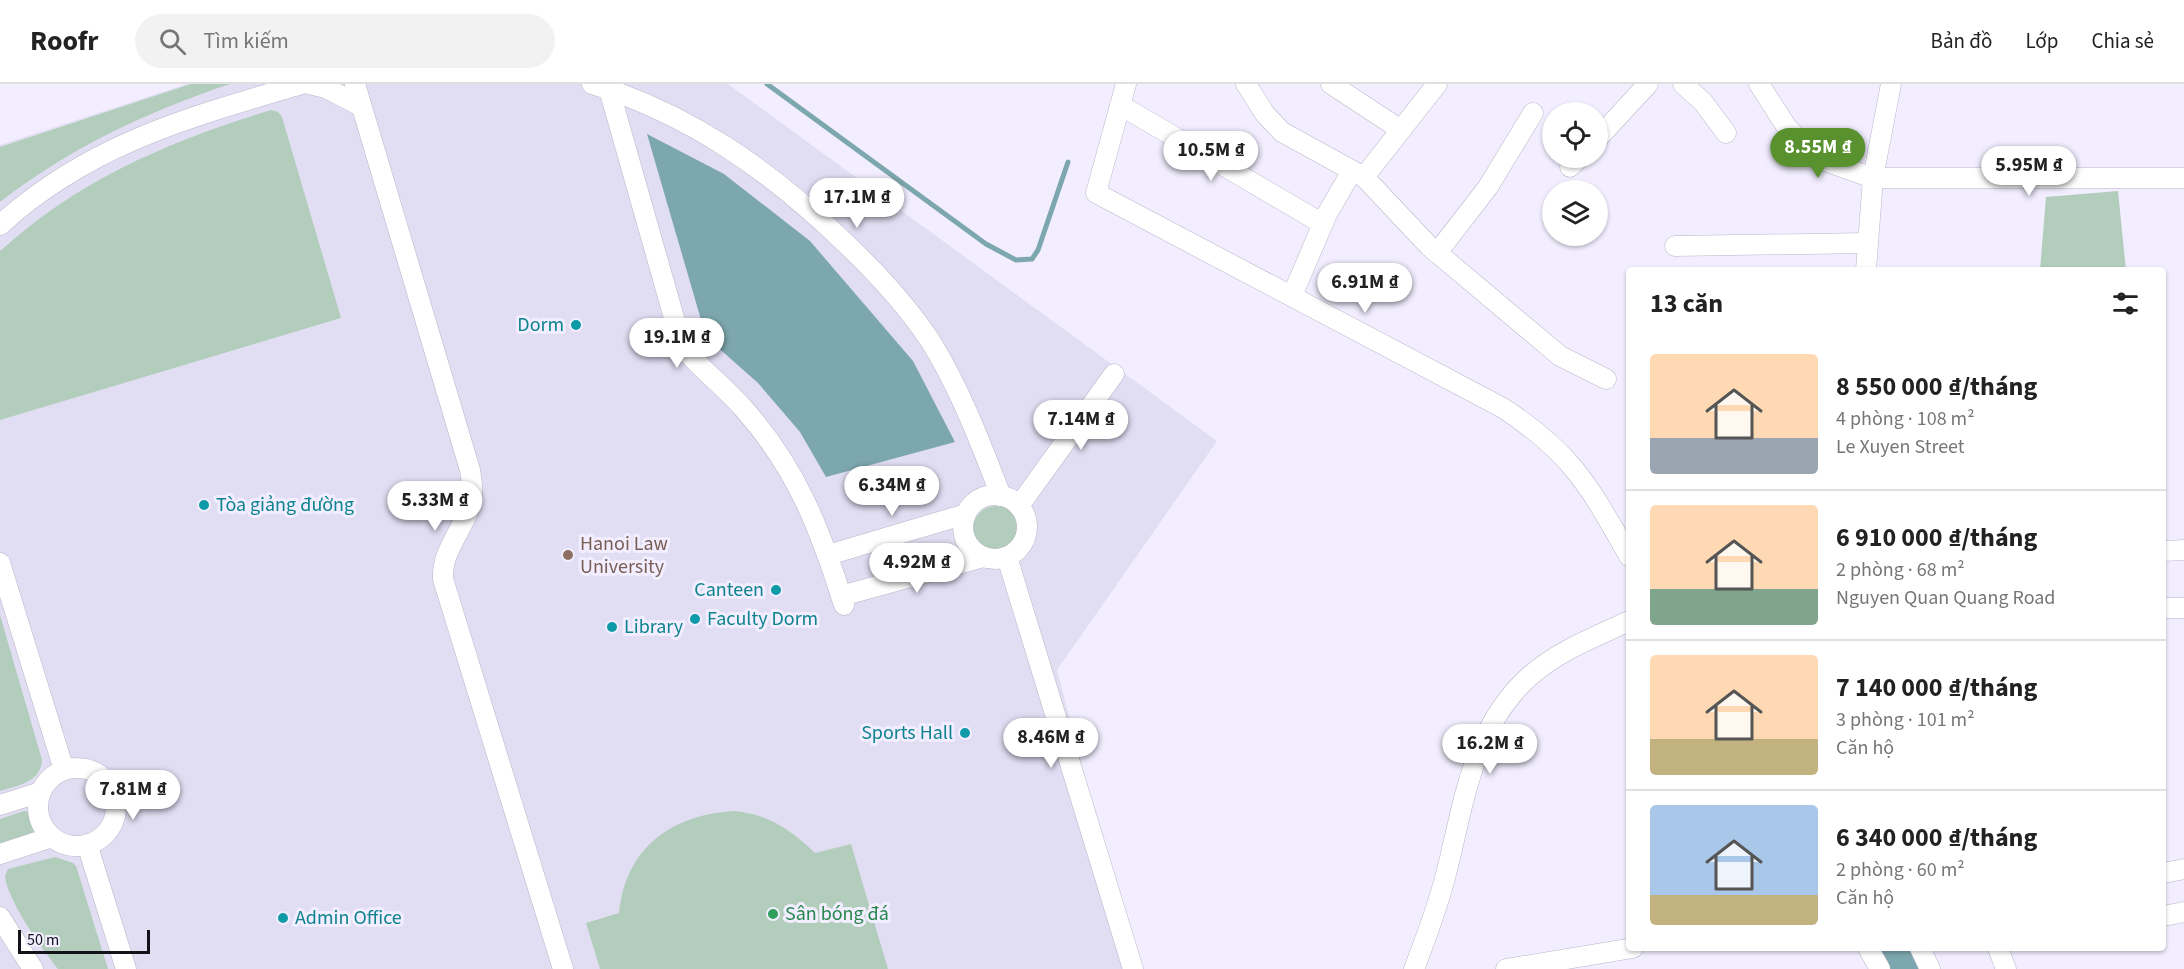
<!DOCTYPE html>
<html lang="vi">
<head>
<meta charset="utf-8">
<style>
  :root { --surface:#fff; --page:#f2f2f2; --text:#222; --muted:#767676; --line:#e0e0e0; --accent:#58912e }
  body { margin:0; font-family:"Source Sans 3",sans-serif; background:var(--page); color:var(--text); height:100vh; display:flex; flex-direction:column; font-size:22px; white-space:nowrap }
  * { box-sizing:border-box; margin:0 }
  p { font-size:20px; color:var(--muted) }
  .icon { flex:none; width:33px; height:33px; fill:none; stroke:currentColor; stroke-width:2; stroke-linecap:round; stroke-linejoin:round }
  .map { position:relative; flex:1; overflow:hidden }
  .side { position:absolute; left:1626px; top:183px; width:540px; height:684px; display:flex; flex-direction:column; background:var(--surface); border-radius:6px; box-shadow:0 2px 4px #0004 }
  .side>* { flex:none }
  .tools { position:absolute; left:1542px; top:18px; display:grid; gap:12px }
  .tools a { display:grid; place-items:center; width:66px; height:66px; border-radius:50%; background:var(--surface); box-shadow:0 2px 4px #0004; font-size:30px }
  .scale { position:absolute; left:18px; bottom:15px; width:132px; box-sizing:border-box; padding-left:6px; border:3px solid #141219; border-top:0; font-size:16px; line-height:21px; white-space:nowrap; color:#141219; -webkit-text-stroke:4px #f2eeff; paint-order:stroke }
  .price { position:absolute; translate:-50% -51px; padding:0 14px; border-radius:21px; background:#fff; color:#222; font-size:20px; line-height:39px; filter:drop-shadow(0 2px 3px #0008) }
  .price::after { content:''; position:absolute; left:50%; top:36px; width:18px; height:14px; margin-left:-9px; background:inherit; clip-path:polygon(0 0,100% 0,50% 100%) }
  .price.active { background:var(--accent); color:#fff }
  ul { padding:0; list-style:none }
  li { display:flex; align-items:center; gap:18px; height:150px; padding:0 24px }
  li+li { border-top:2px solid var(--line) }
  li span { display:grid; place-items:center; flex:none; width:168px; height:120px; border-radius:6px; color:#555 }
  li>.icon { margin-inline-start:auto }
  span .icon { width:72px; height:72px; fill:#fffc; stroke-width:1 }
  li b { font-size:26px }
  h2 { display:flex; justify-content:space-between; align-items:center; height:72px; padding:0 24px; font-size:26px }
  header { display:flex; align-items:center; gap:36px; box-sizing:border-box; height:84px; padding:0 30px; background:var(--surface); border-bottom:2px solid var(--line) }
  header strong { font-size:28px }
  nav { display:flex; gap:33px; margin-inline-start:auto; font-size:21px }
  .search { width:420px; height:54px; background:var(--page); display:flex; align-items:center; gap:15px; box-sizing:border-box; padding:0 21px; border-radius:33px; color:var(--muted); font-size:22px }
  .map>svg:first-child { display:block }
  .built { fill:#e1def3 }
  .green { fill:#b2cdbb }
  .water { fill:#7da7ae }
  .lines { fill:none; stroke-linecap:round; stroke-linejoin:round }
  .stream { stroke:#7da7ae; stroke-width:5 }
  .minor-casing { stroke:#b9b5c9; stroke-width:21 }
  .minor { stroke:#fff; stroke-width:20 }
  .culture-dot { fill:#0f9aa8; stroke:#f2eeff; stroke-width:2 }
  .education-dot { fill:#8d6e63; stroke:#f2eeff; stroke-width:2 }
  .leisure-dot { fill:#2e9e5b; stroke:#f2eeff; stroke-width:2 }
  .labels { text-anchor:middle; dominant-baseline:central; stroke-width:6; stroke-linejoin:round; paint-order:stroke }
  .culture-label { font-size:20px; fill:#0d838f; stroke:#f2eeff; text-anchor:start }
  .education-label { font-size:20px; fill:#785e54; stroke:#f2eeff; text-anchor:start }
  .leisure-label { font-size:20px; fill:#27864d; stroke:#f2eeff; text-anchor:start }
</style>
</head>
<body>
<header>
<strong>Roofr</strong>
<div class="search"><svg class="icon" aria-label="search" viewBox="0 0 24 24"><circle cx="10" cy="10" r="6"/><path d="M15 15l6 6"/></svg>Tìm kiếm</div>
<nav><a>Bản đồ</a><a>Lớp</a><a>Chia sẻ</a></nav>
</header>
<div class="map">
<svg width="2184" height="885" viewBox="0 0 2184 885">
  <rect width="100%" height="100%" fill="#f2eeff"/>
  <polygon class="built" points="187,0 728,0 1217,357 1057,586 1091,716 1143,885 0,885 0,61"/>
  <g class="green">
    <path d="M191 0H230C146 28 70 64 0 118V63Z"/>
    <path d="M271 26 278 28 282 33 341 234 0 336V167C81 94 168 58 271 26Z"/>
    <polygon points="2118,107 2126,186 2040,186 2046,113"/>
    <circle cx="996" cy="445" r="23"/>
    <path d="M0 531 42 676C41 698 17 702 0 707Z"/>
    <polygon points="24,727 30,728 35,739 34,748 0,760 0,735"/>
    <path d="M736 727C769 731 791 746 815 769L851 760 888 885H600L586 839 619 829C626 763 672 730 736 727Z"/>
    <path d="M55 773 73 779 76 782 108 885H58C42 865 7 816 5 792L8 785Z"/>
  </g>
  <g class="water">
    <polygon points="647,50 724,90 810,157 913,277 955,358 826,393 800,348 758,299 706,253"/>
    <polygon points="1873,864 1913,864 1924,885 1885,885"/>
  </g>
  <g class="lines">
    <polyline class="stream" points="767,0 986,160 1016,176 1032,175 1038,166 1068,78"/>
    <defs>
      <g id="minor">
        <polyline points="309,0 326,4 361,22"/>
        <path d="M355 0 470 386C471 394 473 402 472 410 470 440 441 463 443 495L563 885"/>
        <path d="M592 0C689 30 768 85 841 155 874 186 906 220 931 258 960 305 981 360 1001 412"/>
        <path d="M1126 0 1096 109 1503 324C1573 370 1589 402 1629 472"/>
        <polyline points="1246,0 1265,30 1282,48 1364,93 1429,162 1560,272 1606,295"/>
        <polyline points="1331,0 1401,46"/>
        <polyline points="1683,0 1703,18 1726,49"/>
        <polyline points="1759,0 1786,42 1814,73 1873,94 1866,186"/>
        <polyline points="1891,0 1873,94 2184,94"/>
        <path d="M609 5 682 262C700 285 724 302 744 325 797 385 820 445 844 521"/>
        <polyline points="1120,21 1323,140"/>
        <polyline points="1598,54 1648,0"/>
        <polyline points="1570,83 1579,74"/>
        <polyline points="1364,93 1437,0"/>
        <path d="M0 141C89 60 190 33 302 0"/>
        <polyline points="1675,162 1867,159"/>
        <polyline points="1437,169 1488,103 1533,29"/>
        <polyline points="1292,212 1327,130 1352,87"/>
        <circle cx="995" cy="443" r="32"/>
        <polyline points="1019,422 1114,290"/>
        <polyline points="2163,467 2184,466"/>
        <polyline points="828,471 966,430"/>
        <polyline points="1007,473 1133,885"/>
        <polyline points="0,479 64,686"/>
        <polyline points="841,512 983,473"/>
        <polyline points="2163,524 2184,524"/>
        <circle cx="77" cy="723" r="39"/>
        <polyline points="0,721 41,708"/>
        <polyline points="87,760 126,885"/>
        <polyline points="0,770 52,753"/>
        <polyline points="2163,789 2184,785"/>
        <polyline points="2163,832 2184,828"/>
        <polyline points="0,833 33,885"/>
        <polyline points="1868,864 1880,885"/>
        <polyline points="1920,864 1930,885"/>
        <polyline points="1998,864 2006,885"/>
        <path d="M1414 885C1426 854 1438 822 1446 790 1464 720 1472 643 1530 592 1558 567 1595 553 1629 537"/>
        <polyline points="1506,885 1633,864"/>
      </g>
    </defs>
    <use href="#minor" class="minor-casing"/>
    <use href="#minor" class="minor"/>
  </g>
  <g class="culture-dot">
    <circle cx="576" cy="241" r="6"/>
    <circle cx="204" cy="421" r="6"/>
    <circle cx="776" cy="506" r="6"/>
    <circle cx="695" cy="535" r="6"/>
    <circle cx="612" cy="543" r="6"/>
    <circle cx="965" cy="649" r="6"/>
    <circle cx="283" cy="834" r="6"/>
  </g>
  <circle class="education-dot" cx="568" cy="471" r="6"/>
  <circle class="leisure-dot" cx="773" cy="830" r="6"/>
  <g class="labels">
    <g class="culture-label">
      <text x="564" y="241" text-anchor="end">Dorm</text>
      <text x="216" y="421">Tòa giảng đường</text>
      <text x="764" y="506" text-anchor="end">Canteen</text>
      <text x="707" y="535">Faculty Dorm</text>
      <text x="624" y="543">Library</text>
      <text x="953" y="649" text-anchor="end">Sports Hall</text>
      <text x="295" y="834">Admin Office</text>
    </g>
    <g class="education-label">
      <text x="580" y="460">Hanoi Law<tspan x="580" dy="23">University</tspan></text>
    </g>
    <g class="leisure-label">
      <text x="785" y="830">Sân bóng đá</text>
    </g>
  </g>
</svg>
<div class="tools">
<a><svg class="icon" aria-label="locate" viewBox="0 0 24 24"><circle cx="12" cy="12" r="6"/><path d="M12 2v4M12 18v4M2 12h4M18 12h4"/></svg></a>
<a><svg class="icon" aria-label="layers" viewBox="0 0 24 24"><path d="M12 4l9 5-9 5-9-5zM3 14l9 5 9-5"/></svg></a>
</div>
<div class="scale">50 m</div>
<b class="price active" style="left:1818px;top:95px">8.55M ₫</b>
<b class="price" style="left:1211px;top:98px">10.5M ₫</b>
<b class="price" style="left:2029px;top:113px">5.95M ₫</b>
<b class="price" style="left:857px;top:145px">17.1M ₫</b>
<b class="price" style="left:1365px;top:230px">6.91M ₫</b>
<b class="price" style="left:677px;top:285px">19.1M ₫</b>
<b class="price" style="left:1081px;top:367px">7.14M ₫</b>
<b class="price" style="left:892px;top:433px">6.34M ₫</b>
<b class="price" style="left:435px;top:448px">5.33M ₫</b>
<b class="price" style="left:917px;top:510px">4.92M ₫</b>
<b class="price" style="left:1051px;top:685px">8.46M ₫</b>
<b class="price" style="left:1490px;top:691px">16.2M ₫</b>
<b class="price" style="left:133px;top:737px">7.81M ₫</b>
<section class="side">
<h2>13 căn<svg class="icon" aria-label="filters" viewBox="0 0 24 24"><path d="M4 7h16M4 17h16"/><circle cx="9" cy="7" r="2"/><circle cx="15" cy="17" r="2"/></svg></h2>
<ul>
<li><span style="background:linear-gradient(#ffd9b3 70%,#9aa5b1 0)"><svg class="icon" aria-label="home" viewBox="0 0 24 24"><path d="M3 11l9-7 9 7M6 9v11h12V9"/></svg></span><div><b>8 550 000 ₫/tháng</b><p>4 phòng · 108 m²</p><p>Le Xuyen Street</p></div></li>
<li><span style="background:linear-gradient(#ffd9b3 70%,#7fa58c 0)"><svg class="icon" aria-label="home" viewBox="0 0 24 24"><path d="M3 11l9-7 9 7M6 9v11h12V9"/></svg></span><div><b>6 910 000 ₫/tháng</b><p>2 phòng · 68 m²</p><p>Nguyen Quan Quang Road</p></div></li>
<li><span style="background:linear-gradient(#ffd9b3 70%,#c2b280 0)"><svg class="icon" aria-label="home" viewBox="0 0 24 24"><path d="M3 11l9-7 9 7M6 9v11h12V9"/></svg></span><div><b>7 140 000 ₫/tháng</b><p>3 phòng · 101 m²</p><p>Căn hộ</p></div></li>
<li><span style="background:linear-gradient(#a9c7e8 75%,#c2b280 0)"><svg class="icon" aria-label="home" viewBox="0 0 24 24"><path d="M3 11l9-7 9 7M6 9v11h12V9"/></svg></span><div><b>6 340 000 ₫/tháng</b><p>2 phòng · 60 m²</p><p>Căn hộ</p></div></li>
</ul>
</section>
</div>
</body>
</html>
